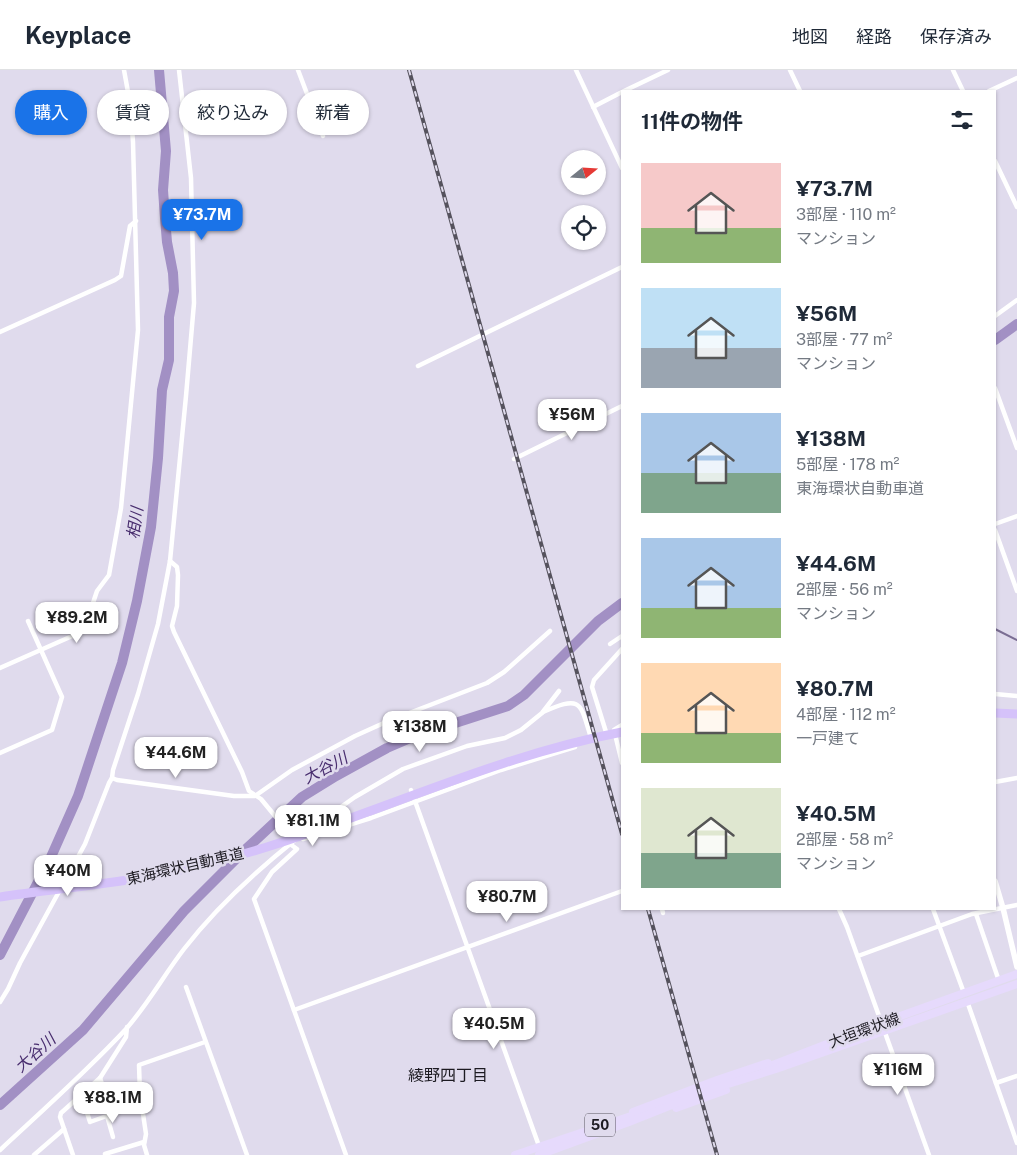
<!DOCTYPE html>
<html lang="ja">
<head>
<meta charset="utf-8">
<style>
  :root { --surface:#fff; --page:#f6f6f7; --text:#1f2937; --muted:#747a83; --line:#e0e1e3; --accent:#1a73e8 }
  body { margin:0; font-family:"Public Sans","Noto Sans JP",sans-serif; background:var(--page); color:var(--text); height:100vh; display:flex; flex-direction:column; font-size:19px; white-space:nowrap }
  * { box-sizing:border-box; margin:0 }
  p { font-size:16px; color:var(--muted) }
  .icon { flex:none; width:28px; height:28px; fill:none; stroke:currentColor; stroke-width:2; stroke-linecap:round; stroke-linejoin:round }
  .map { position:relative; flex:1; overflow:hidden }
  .panel { position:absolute; left:621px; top:20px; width:375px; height:820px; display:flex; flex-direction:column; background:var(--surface); border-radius:0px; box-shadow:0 1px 4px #0004 }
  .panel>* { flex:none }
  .top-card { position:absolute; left:15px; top:20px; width:475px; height:45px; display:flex; gap:10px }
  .needle { width:32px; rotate:72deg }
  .tools { position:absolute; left:561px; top:80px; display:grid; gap:10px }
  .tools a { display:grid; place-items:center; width:45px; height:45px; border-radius:50%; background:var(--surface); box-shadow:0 1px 4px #0004; font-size:25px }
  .price { position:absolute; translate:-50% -42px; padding:0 11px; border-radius:10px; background:#fff; color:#222; font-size:16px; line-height:32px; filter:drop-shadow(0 1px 2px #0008) }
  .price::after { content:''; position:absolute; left:50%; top:30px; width:15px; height:11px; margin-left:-8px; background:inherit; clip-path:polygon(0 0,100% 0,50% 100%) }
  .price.on { background:var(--accent); color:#fff }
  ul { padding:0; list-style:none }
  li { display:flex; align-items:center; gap:15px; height:125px; padding:0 20px }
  li span { display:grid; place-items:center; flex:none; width:140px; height:100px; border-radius:0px; color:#555 }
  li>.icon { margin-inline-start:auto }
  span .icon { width:60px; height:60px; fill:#fffc; stroke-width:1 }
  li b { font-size:21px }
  h2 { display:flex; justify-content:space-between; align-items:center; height:60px; padding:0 20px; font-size:21px }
  .pill { padding:0 18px; border-radius:22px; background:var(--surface); box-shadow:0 1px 4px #0004; font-size:18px; line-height:45px }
  .pill.on { background:var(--accent); color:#fff }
  header { display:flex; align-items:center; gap:30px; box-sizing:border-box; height:70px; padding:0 25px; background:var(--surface); border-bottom:1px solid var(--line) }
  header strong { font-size:24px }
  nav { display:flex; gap:28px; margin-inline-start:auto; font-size:18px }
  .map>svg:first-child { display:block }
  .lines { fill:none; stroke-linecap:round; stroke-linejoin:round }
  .stream { stroke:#7a6d93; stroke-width:2 }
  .river { stroke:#a290c4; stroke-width:10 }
  .minor { stroke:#fff; stroke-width:4.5 }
  .tertiary { stroke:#fff; stroke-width:5.5 }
  .primary { stroke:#e6dafc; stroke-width:8 }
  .motorway { stroke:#d5c2fa; stroke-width:9 }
  .rail-casing { stroke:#55525d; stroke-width:4 }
  .rail { stroke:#e0dbed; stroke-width:2; stroke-dasharray:5.5; stroke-linecap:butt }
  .labels { text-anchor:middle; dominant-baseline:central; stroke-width:5; stroke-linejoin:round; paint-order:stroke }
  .shield { fill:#e0dbed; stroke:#58555f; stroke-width:1 }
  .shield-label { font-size:14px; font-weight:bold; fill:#1d1b22 }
  .street-label { font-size:15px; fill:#1d1b22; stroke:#e0dbed }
  .water-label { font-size:16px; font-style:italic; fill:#482d6e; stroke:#e0dbed }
  .neighbourhood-label { font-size:16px; fill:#1d1b22; stroke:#e0dbed }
</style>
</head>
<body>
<header>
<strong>Keyplace</strong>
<nav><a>地図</a><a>経路</a><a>保存済み</a></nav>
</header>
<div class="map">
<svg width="1017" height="1085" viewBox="0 0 1017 1085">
  <rect width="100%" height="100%" fill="#e0dbed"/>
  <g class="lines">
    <polyline class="stream" points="995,559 1017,570"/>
    <g class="river">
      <polyline points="995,270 1017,254"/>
      <polyline points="0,885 51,787 78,726 122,593 137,531 151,457 158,388 162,320 169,290 169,247 174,221 173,203 167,172 165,148 163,120 166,81 159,0"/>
      <polyline points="0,1035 83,960 184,841 246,779 302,727 336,706 387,678 415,666 508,636 524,625 598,551 622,533"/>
    </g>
    <g class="minor">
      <polyline points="298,0 323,66"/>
      <polyline points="576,0 622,98"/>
      <polyline points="790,0 800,21"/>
      <polyline points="953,0 963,21"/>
      <polyline points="624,21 668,0"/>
      <polyline points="989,21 1017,8"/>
      <polyline points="593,37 622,22"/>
      <polyline points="995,91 1017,137"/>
      <polyline points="995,246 1017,230"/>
      <polyline points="0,262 115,210 121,206 130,156 136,151"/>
      <polyline points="418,296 622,197"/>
      <polyline points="995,318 1017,378"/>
      <polyline points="514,389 622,336"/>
      <polyline points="995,454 1017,446"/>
      <polyline points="995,460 1017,521"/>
      <polyline points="170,491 177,497 178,505 177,536 172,556 174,562 242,702 249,721 261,729 294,769"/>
      <polyline points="610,574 622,566"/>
      <polyline points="0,598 79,563 90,542 97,521 109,505 121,438 138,260 133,72 130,33 124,0"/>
      <polyline points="995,624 1017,626"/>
      <path d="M543 642C582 625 580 632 591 668"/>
      <polyline points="622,655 614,660 622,693"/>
      <polyline points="606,662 592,617 594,610 622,579"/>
      <polyline points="0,683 52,660 62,627 28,551"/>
      <polyline points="112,708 117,710 234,726 255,726 292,700 355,666 386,652 487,613 504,602 550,561"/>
      <polyline points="995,712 1017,708"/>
      <polyline points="411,720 539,1076"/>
      <polyline points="307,761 355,727 403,699 467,676 505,668 521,660 542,643 559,621"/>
      <polyline points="303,769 371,748 501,700 575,677"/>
      <polyline points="290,774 297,779 272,802 254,829 346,1085"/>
      <polyline points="662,839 663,843"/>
      <polyline points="839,839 847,857 929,1085"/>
      <polyline points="933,839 964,923"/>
      <polyline points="976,844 999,911"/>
      <polyline points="858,886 972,844 1017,835"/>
      <polyline points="186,917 247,1085"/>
      <polyline points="967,931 1017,1073"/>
      <polyline points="0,932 8,919 20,893 85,774 109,713 112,708 113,700 138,624 158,554 170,491 186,326 194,233 191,108 179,0"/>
      <polyline points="294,940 622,821"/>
      <polyline points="996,1013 1017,1006"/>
      <polyline points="80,1027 83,1030 90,1052 112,1044 100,1008"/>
      <polyline points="107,1046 113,1067"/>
      <path d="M0 1080C43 1040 87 1001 126 959 148 934 164 905 184 879 215 839 255 802 295 770"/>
      <polyline points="105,1084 144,1072"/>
      <polyline points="34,1085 64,1059"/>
      <polyline points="73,1085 60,1047 61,1043 100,1008 126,967 127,957"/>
      <polyline points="147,1085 144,1075 146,1064 140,1024 139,995 205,972"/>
    </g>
    <polyline class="tertiary" points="995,811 1003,838 1017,897"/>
    <g class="primary">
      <polyline points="765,998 881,953 1017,904"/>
      <polyline points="676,1038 726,1020"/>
      <polyline points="633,1042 717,1010 768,993"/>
      <polyline points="515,1085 637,1044"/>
      <polyline points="539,1085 629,1052 712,1019 776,999 1017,914"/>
    </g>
    <g class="motorway">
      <polyline points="995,643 1017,644"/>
      <path d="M0 827C46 820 93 816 139 808 182 801 225 790 267 777 387 739 498 686 622 662"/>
    </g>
    <defs>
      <g id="rail">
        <polyline points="409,0 622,764"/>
        <polyline points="648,839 717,1085"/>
      </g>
    </defs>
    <use href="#rail" class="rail-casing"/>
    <use href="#rail" class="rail"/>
  </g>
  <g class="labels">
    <rect class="shield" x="585" y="1043.5" width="30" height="23" rx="4"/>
    <g class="shield-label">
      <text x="600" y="1055">50</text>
    </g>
    <g class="street-label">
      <text transform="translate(185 796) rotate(-13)">東海環状自動車道</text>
      <text transform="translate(864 960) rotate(-20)">大垣環状線</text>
    </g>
    <g class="water-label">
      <text transform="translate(135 453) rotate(-82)">相川</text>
      <text transform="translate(325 698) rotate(-28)">大谷川</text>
      <text transform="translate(35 983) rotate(-42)">大谷川</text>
    </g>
    <g class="neighbourhood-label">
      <text x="448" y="1005">綾野四丁目</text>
    </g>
  </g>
</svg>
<div class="tools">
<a><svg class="needle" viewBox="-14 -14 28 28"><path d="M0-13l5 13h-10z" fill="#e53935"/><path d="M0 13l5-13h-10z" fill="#747a83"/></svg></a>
<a><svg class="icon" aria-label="locate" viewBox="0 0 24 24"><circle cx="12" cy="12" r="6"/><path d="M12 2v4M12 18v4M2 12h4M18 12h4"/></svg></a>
</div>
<b class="price on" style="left:202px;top:171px">¥73.7M</b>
<b class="price" style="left:572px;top:371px">¥56M</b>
<b class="price" style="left:77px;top:574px">¥89.2M</b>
<b class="price" style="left:420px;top:683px">¥138M</b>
<b class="price" style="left:176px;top:709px">¥44.6M</b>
<b class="price" style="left:313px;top:777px">¥81.1M</b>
<b class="price" style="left:68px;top:827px">¥40M</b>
<b class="price" style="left:507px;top:853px">¥80.7M</b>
<b class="price" style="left:494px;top:980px">¥40.5M</b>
<b class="price" style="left:898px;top:1026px">¥116M</b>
<b class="price" style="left:113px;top:1054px">¥88.1M</b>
<div class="top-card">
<a class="pill on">購入</a>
<a class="pill">賃貸</a>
<a class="pill">絞り込み</a>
<a class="pill">新着</a>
</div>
<section class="panel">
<h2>11件の物件<svg class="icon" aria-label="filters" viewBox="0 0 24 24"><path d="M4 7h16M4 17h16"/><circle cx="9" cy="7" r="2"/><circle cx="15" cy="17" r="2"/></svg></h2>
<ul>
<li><span style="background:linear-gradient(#f6c9c9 65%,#8fb573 0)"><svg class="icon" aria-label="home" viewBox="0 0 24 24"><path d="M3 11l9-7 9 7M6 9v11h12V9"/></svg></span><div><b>¥73.7M</b><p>3部屋 · 110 m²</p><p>マンション</p></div></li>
<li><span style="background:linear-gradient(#bfe0f5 60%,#9aa5b1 0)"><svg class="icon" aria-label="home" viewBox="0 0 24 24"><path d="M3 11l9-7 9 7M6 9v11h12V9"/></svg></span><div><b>¥56M</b><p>3部屋 · 77 m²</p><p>マンション</p></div></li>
<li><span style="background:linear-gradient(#a9c7e8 60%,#7fa58c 0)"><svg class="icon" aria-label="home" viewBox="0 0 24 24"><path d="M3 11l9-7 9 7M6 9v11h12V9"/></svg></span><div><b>¥138M</b><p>5部屋 · 178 m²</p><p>東海環状自動車道</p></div></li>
<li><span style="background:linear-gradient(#a9c7e8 70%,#8fb573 0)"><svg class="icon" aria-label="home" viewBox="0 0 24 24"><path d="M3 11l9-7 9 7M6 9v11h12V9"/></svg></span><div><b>¥44.6M</b><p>2部屋 · 56 m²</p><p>マンション</p></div></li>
<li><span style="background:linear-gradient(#ffd9b3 70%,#8fb573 0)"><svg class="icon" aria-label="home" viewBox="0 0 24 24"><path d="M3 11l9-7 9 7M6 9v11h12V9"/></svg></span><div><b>¥80.7M</b><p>4部屋 · 112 m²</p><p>一戸建て</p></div></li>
<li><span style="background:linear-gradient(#dfe7d0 65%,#7fa58c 0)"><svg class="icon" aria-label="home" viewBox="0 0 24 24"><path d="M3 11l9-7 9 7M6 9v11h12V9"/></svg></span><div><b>¥40.5M</b><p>2部屋 · 58 m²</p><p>マンション</p></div></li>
</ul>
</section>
</div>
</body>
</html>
